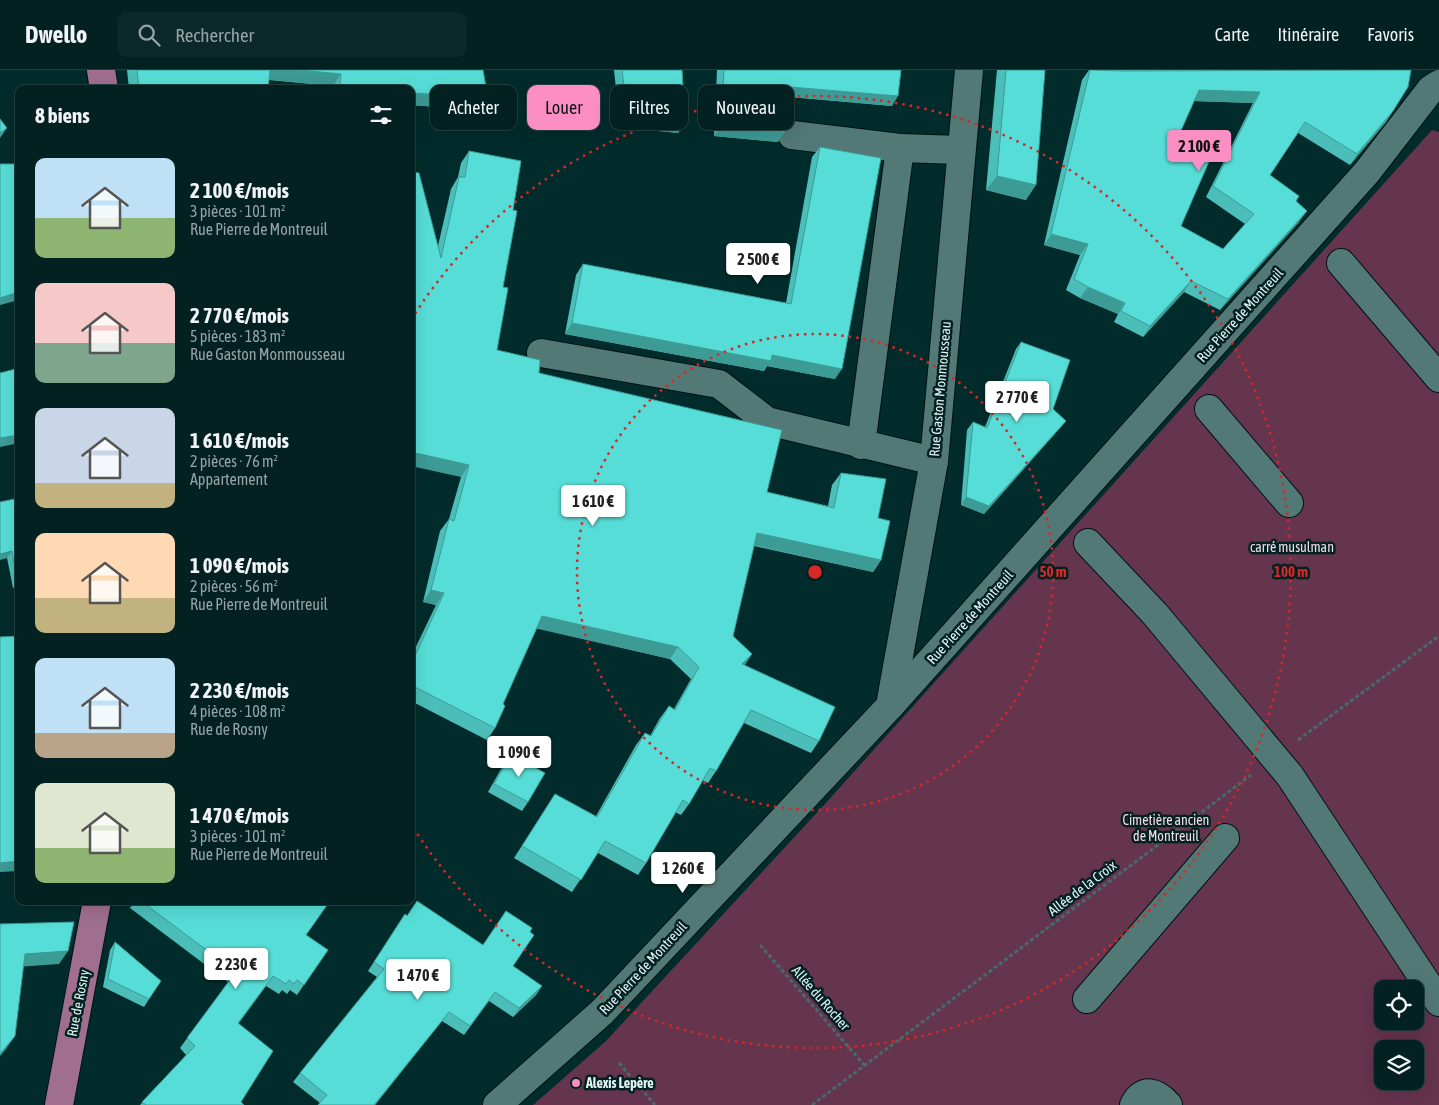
<!DOCTYPE html>
<html lang="fr">
<head>
<meta charset="utf-8">
<style>
  :root { --surface:#022120; --page:#0c2929; --text:#f1f3f6; --muted:#96a3a5; --line:#233e3e; --accent:#fb8fc4 }
  body { margin:0; font-family:"Asap Condensed",sans-serif; background:var(--page); color:var(--text); height:100vh; display:flex; flex-direction:column; font-size:19px; white-space:nowrap }
  * { box-sizing:border-box; margin:0 }
  p { font-size:16px; color:var(--muted) }
  .icon { flex:none; width:28px; height:28px; fill:none; stroke:currentColor; stroke-width:2; stroke-linecap:round; stroke-linejoin:round }
  .map { position:relative; flex:1; overflow:hidden }
  .drawer { position:absolute; left:15px; top:15px; width:400px; height:820px; display:flex; flex-direction:column; background:var(--surface); border-radius:10px; box-shadow:0 5px 20px #0002,0 0 0 1px var(--line) }
  .drawer>* { flex:none }
  .hud { position:absolute; left:430px; top:15px; width:475px; height:45px; display:flex; gap:10px }
  .fabs { position:absolute; left:1374px; top:910px; display:grid; gap:10px }
  .fabs a { display:grid; place-items:center; width:50px; height:50px; border-radius:10px; background:var(--surface); box-shadow:0 5px 20px #0002,0 0 0 1px var(--line); font-size:25px }
  .price { position:absolute; translate:-50% -42px; padding:0 11px; border-radius:5px; background:#fff; color:#222; font-size:16px; line-height:32px; filter:drop-shadow(0 1px 2px #0008) }
  .price::after { content:''; position:absolute; left:50%; top:30px; width:15px; height:11px; margin-left:-8px; background:inherit; clip-path:polygon(0 0,100% 0,50% 100%) }
  .price.active { background:var(--accent); color:#111 }
  ul { padding:0; list-style:none }
  li { display:flex; align-items:center; gap:15px; height:125px; padding:0 20px }
  li span { display:grid; place-items:center; flex:none; width:140px; height:100px; border-radius:10px; color:#555 }
  li>.icon { margin-inline-start:auto }
  span .icon { width:60px; height:60px; fill:#fffc; stroke-width:1 }
  li b { font-size:21px }
  h2 { display:flex; justify-content:space-between; align-items:center; height:60px; padding:0 20px; font-size:21px }
  .tag { padding:0 18px; border-radius:10px; background:var(--surface); box-shadow:0 5px 20px #0002,0 0 0 1px var(--line); font-size:18px; line-height:45px }
  .tag.active { background:var(--accent); color:#111 }
  header { display:flex; align-items:center; gap:30px; box-sizing:border-box; height:70px; padding:0 25px; background:var(--surface); border-bottom:1px solid var(--line) }
  header strong { font-size:24px }
  nav { display:flex; gap:28px; margin-inline-start:auto; font-size:18px }
  .search { width:350px; height:45px; background:var(--page); display:flex; align-items:center; gap:12px; box-sizing:border-box; padding:0 18px; border-radius:10px; color:var(--muted); font-size:19px }
  .map>svg:first-child { display:block }
  .green { fill:#65344d; fill-rule:evenodd }
  .lines { fill:none; stroke-linecap:round; stroke-linejoin:round }
  .minor-casing { stroke:#001312; stroke-width:30 }
  .major-casing { stroke:#001312; stroke-width:30 }
  .path { stroke:#486b6a; stroke-width:3; stroke-dasharray:4 2.5; stroke-linecap:butt }
  .minor { stroke:#527976; stroke-width:28 }
  .major { stroke:#a06f8f; stroke-width:28 }
  .wall { fill:#4bbeb9; fill-rule:evenodd }
  .shaded-wall { fill:#3d9b96 }
  .building { fill:#57ddd7; stroke:#3d9b96; fill-rule:evenodd }
  .ring { fill:none; stroke:#d62828; stroke-width:2.5; stroke-dasharray:2.5 5 }
  .poi-dot { fill:#fb8fc4; stroke:#032120; stroke-width:2 }
  .labels { text-anchor:middle; dominant-baseline:central; stroke-width:5; stroke-linejoin:round; paint-order:stroke }
  .street-label { font-size:14px; fill:#e1f6f4; stroke:#032120 }
  .park-label { font-size:14px; fill:#f4dce6; stroke:#032120 }
  .poi-label { font-size:14px; font-weight:bold; fill:#e1f6f4; stroke:#032120; text-anchor:start }
  .centre { fill:#d62828; stroke:#032120; stroke-width:2.5 }
  .ring-label { font-size:15px; text-anchor:middle; font-weight:bold; fill:#d62828; stroke:#032120; stroke-width:5; stroke-linejoin:round; paint-order:stroke }
</style>
</head>
<body>
<header>
<strong>Dwello</strong>
<div class="search"><svg class="icon" aria-label="search" viewBox="0 0 24 24"><circle cx="10" cy="10" r="6"/><path d="M15 15l6 6"/></svg>Rechercher</div>
<nav><a>Carte</a><a>Itinéraire</a><a>Favoris</a></nav>
</header>
<div class="map">
<svg width="1439" height="1035" viewBox="0 0 1439 1035">
  <rect width="100%" height="100%" fill="#022c2b"/>
  <path class="green" d="M1432 60 1439 62V1035H533L606 971 824 735ZM1382 919H1415V951H1382ZM1382 979H1415V1011H1382Z"/>
  <g class="lines">
    <defs>
      <g id="minor">
        <polyline points="792,65 900,78"/>
        <polyline points="1341,193 1439,308"/>
        <polyline points="541,283 719,314 767,351 934,391"/>
        <polyline points="1209,339 1289,433"/>
        <polyline points="861,375 900,78 960,80"/>
        <polyline points="1088,473 1155,544 1290,706 1439,932"/>
        <polyline points="890,636 934,391 969,0"/>
        <polyline points="1087,929 1225,768"/>
        <polyline points="497,1035 602,942 890,636 1367,102 1431,19 1439,14"/>
        <path d="M1134 1035C1143 1017 1157 1022 1168 1035"/>
      </g>
      <g id="major">
        <polyline points="101,0 104,19"/>
        <polyline points="59,1035 97,831"/>
      </g>
    </defs>
    <use href="#minor" class="minor-casing"/>
    <use href="#major" class="major-casing"/>
    <g class="path">
      <polyline points="1298,670 1439,566"/>
      <polyline points="760,875 865,996"/>
      <polyline points="619,993 655,1035"/>
      <polyline points="812,1035 1251,705"/>
    </g>
    <use href="#minor" class="minor"/>
    <use href="#major" class="major"/>
  </g>
  <g class="wall">
    <polygon points="127,0 483,0 477,29 471,28 464,39 411,35 411,19 333,19 333,16 269,10 268,19 129,19"/>
    <polygon points="614,0 682,0 685,53 678,63 620,57"/>
    <polygon points="717,0 901,0 892,36 789,27 778,72 714,66"/>
    <polygon points="997,0 1045,0 1026,130 986,120"/>
    <path d="M1089 0H1411L1393 41 1386 52 1350 95 1298 63 1270 105 1296 131 1299 152 1220 240 1184 222 1143 267 1114 252 1118 244 1080 228 1066 220 1080 185 1044 175 1082 10ZM1194 31 1253 33 1206 127 1245 154 1223 179 1181 156 1179 65Z"/>
    <polygon points="820,77 835,309 767,296 764,301 565,264 576,205 583,194 786,233 812,87"/>
    <polygon points="469,81 513,140 503,217 497,280 539,303 767,422 828,436 832,415 841,403 878,448 881,490 873,502 754,476 733,566 752,584 744,596 819,671 811,683 744,653 716,701 708,713 702,710 689,734 681,745 675,742 646,793 638,805 598,783 572,822 514,788 555,724 596,746 636,675 645,663 650,666 660,648 669,636 674,639 691,609 670,589 537,558 503,634 495,658 487,670 411,631 411,587 436,535 423,532 440,461 449,449 461,407 438,176 451,119 458,107 461,93"/>
    <polygon points="1021,272 1053,339 1060,358 984,444 961,435 967,360 973,352 985,357 1016,279"/>
    <polygon points="19,428 19,517 13,518 7,488"/>
    <polygon points="511,684 528,732 522,741 488,722 505,692"/>
    <polygon points="134,831 258,831 328,880 297,925 290,920 287,924 282,920 279,924 266,916 239,953 241,1032 244,1035 140,1035 186,985 180,978 228,912 130,838"/>
    <polygon points="405,844 513,896 542,916 536,925 513,947 489,931 464,965 442,951 375,1035 318,1035 320,1033 293,1012 300,1003 377,907 368,901"/>
    <polygon points="115,872 149,929 144,937 103,917 110,880"/>
  </g>
  <g class="shaded-wall">
    <polygon points="268,0 300,0 341,4 333,16 262,9"/>
    <polygon points="340,16 370,19 338,19"/>
    <polygon points="473,16 486,17 477,29 471,28 464,39 411,35 411,22"/>
    <polygon points="790,17 898,26 892,36 783,26"/>
    <polygon points="1199,20 1260,22 1253,33 1192,31"/>
    <polygon points="1393,41 1386,52 1350,95 1357,84"/>
    <polygon points="628,47 685,53 678,63 620,57"/>
    <polygon points="721,56 785,62 778,72 714,66"/>
    <polygon points="7,58 0,68 0,63"/>
    <polygon points="997,106 1036,115 1026,130 986,120"/>
    <polygon points="1307,141 1299,152 1220,240 1228,229"/>
    <polygon points="1051,164 1088,174 1080,185 1044,175"/>
    <polygon points="1191,211 1184,222 1143,267 1150,256"/>
    <polygon points="1088,217 1125,233 1118,244 1080,228"/>
    <polygon points="19,222 19,230 0,235 0,228"/>
    <polygon points="572,253 772,285 842,299 835,309 767,296 764,301 565,264"/>
    <polygon points="1066,351 1060,358 984,444 961,435 966,427"/>
    <polygon points="19,365 19,373 0,377 0,368"/>
    <polygon points="411,382 469,395 461,407 411,396"/>
    <polygon points="757,463 881,490 873,502 749,474"/>
    <polygon points="12,481 7,488 0,490 0,484"/>
    <polygon points="17,511 19,511 19,517 13,518"/>
    <polygon points="431,520 444,523 436,535 423,532"/>
    <polygon points="542,546 678,577 670,589 534,558"/>
    <polygon points="752,584 744,596 742,594"/>
    <polygon points="19,791 19,801 0,802 0,793"/>
    <polygon points="68,881 59,894 16,897 25,884"/>
    <polygon points="542,916 536,925 513,947 519,938"/>
    <polygon points="449,942 375,1035 374,1035"/>
    <polygon points="15,966 6,979 0,986 0,984"/>
  </g>
  <g class="building">
    <polygon points="137,0 270,0 268,19 139,19"/>
    <polygon points="300,0 483,0 486,17 473,16 472,27 414,23 411,22 411,19 370,19 340,16 341,4"/>
    <polygon points="622,0 682,0 685,53 628,47"/>
    <polygon points="724,0 901,0 898,26 790,17 787,45 783,54 785,62 721,56"/>
    <polygon points="1006,0 1045,0 1036,115 997,106"/>
    <path d="M1090 0 1123 1 1411 0 1408 17 1393 41 1357 84 1305 52 1270 105 1299 126 1296 131 1307 141 1228 229 1191 211 1150 256 1121 241 1125 233 1088 217 1074 209 1088 174 1051 164ZM1199 20 1260 22 1213 116 1254 144 1223 179 1181 156 1211 87 1179 65Z"/>
    <polygon points="0,49 7,58 0,63"/>
    <polygon points="820,77 881,88 842,299 772,285 771,291 572,253 583,194 791,234"/>
    <polygon points="469,81 521,91 513,140 517,141 503,217 508,218 497,280 540,290 539,303 782,360 767,422 834,438 841,403 886,409 878,448 890,451 881,490 757,463 733,566 752,584 742,594 835,637 819,671 751,640 716,701 710,698 689,734 683,730 646,793 605,771 581,810 522,776 555,724 597,747 645,663 651,666 669,636 675,640 699,597 678,577 542,546 503,634 505,636 495,658 411,615 411,587 414,588 444,523 431,520 449,449 454,451 469,395 411,382 411,102 419,103 441,188 459,107 465,107"/>
    <polygon points="0,94 19,94 19,222 0,228"/>
    <polygon points="1021,272 1070,290 1053,339 1066,351 989,436 966,427 973,352 987,358"/>
    <polygon points="19,298 19,365 0,368 0,303"/>
    <polygon points="19,428 19,511 17,511 12,481 0,484 0,432"/>
    <polygon points="19,566 19,791 0,793 0,567"/>
    <polygon points="511,684 545,703 528,732 494,714"/>
    <polygon points="141,831 258,831 263,835 266,831 330,831 306,865 328,880 304,915 297,910 294,914 289,910 286,914 273,906 238,953 273,981 241,1032 244,1035 146,1035 142,1032 195,976 187,968 236,902"/>
    <polygon points="417,831 483,875 506,841 532,858 530,862 534,865 513,896 542,916 519,938 495,922 470,956 449,942 374,1035 318,1035 327,1025 300,1003 384,899 374,892 405,844 407,846"/>
    <polygon points="74,852 68,881 25,884 15,966 0,984 0,854"/>
    <polygon points="115,872 161,911 149,929 108,909"/>
  </g>
  <g class="ring">
    <circle cx="815" cy="502" r="238"/>
    <path d="M411 250A476 476 0 1 1 411 754"/>
  </g>
  <circle class="poi-dot" cx="576" cy="1013" r="5"/>
  <g class="labels">
    <g class="street-label">
      <text transform="translate(1240 245) rotate(-48)">Rue Pierre de Montreuil</text>
      <text transform="translate(940 319) rotate(-85)">Rue Gaston Monmousseau</text>
      <text transform="translate(970 547) rotate(-48)">Rue Pierre de Montreuil</text>
      <text transform="translate(1082 818) rotate(-37)">Allée de la Croix</text>
      <text transform="translate(643 898) rotate(-47)">Rue Pierre de Montreuil</text>
      <text transform="translate(821 928) rotate(49)">Allée du Rocher</text>
      <text transform="translate(78 933) rotate(-79)">Rue de Rosny</text>
    </g>
    <g class="park-label">
      <text x="1292" y="477">carré musulman</text>
      <text x="1166" y="750">Cimetière ancien<tspan x="1166" dy="16">de Montreuil</tspan></text>
    </g>
    <g class="poi-label">
      <text x="586" y="1013">Alexis Lepère</text>
    </g>
  </g>
  <circle cx="815" cy="502" r="8" class="centre"/>
  <g class="ring-label">
    <text x="1053" y="507">50 m</text>
    <text x="1291" y="507">100 m</text>
  </g>
</svg>
<div class="fabs">
<a><svg class="icon" aria-label="locate" viewBox="0 0 24 24"><circle cx="12" cy="12" r="6"/><path d="M12 2v4M12 18v4M2 12h4M18 12h4"/></svg></a>
<a><svg class="icon" aria-label="layers" viewBox="0 0 24 24"><path d="M12 4l9 5-9 5-9-5zM3 14l9 5 9-5"/></svg></a>
</div>
<b class="price active" style="left:1199px;top:102px">2 100 €</b>
<b class="price" style="left:758px;top:215px">2 500 €</b>
<b class="price" style="left:1017px;top:353px">2 770 €</b>
<b class="price" style="left:593px;top:457px">1 610 €</b>
<b class="price" style="left:519px;top:708px">1 090 €</b>
<b class="price" style="left:683px;top:824px">1 260 €</b>
<b class="price" style="left:236px;top:920px">2 230 €</b>
<b class="price" style="left:418px;top:931px">1 470 €</b>
<div class="hud">
<a class="tag">Acheter</a>
<a class="tag active">Louer</a>
<a class="tag">Filtres</a>
<a class="tag">Nouveau</a>
</div>
<section class="drawer">
<h2>8 biens<svg class="icon" aria-label="filters" viewBox="0 0 24 24"><path d="M4 7h16M4 17h16"/><circle cx="9" cy="7" r="2"/><circle cx="15" cy="17" r="2"/></svg></h2>
<ul>
<li><span style="background:linear-gradient(#bfe0f5 60%,#8fb573 0)"><svg class="icon" aria-label="home" viewBox="0 0 24 24"><path d="M3 11l9-7 9 7M6 9v11h12V9"/></svg></span><div><b>2 100 €/mois</b><p>3 pièces · 101 m²</p><p>Rue Pierre de Montreuil</p></div></li>
<li><span style="background:linear-gradient(#f6c9c9 60%,#7fa58c 0)"><svg class="icon" aria-label="home" viewBox="0 0 24 24"><path d="M3 11l9-7 9 7M6 9v11h12V9"/></svg></span><div><b>2 770 €/mois</b><p>5 pièces · 183 m²</p><p>Rue Gaston Monmousseau</p></div></li>
<li><span style="background:linear-gradient(#c9d6e8 75%,#c2b280 0)"><svg class="icon" aria-label="home" viewBox="0 0 24 24"><path d="M3 11l9-7 9 7M6 9v11h12V9"/></svg></span><div><b>1 610 €/mois</b><p>2 pièces · 76 m²</p><p>Appartement</p></div></li>
<li><span style="background:linear-gradient(#ffd9b3 65%,#c2b280 0)"><svg class="icon" aria-label="home" viewBox="0 0 24 24"><path d="M3 11l9-7 9 7M6 9v11h12V9"/></svg></span><div><b>1 090 €/mois</b><p>2 pièces · 56 m²</p><p>Rue Pierre de Montreuil</p></div></li>
<li><span style="background:linear-gradient(#bfe0f5 75%,#b9a48a 0)"><svg class="icon" aria-label="home" viewBox="0 0 24 24"><path d="M3 11l9-7 9 7M6 9v11h12V9"/></svg></span><div><b>2 230 €/mois</b><p>4 pièces · 108 m²</p><p>Rue de Rosny</p></div></li>
<li><span style="background:linear-gradient(#dfe7d0 65%,#8fb573 0)"><svg class="icon" aria-label="home" viewBox="0 0 24 24"><path d="M3 11l9-7 9 7M6 9v11h12V9"/></svg></span><div><b>1 470 €/mois</b><p>3 pièces · 101 m²</p><p>Rue Pierre de Montreuil</p></div></li>
</ul>
</section>
</div>
</body>
</html>
